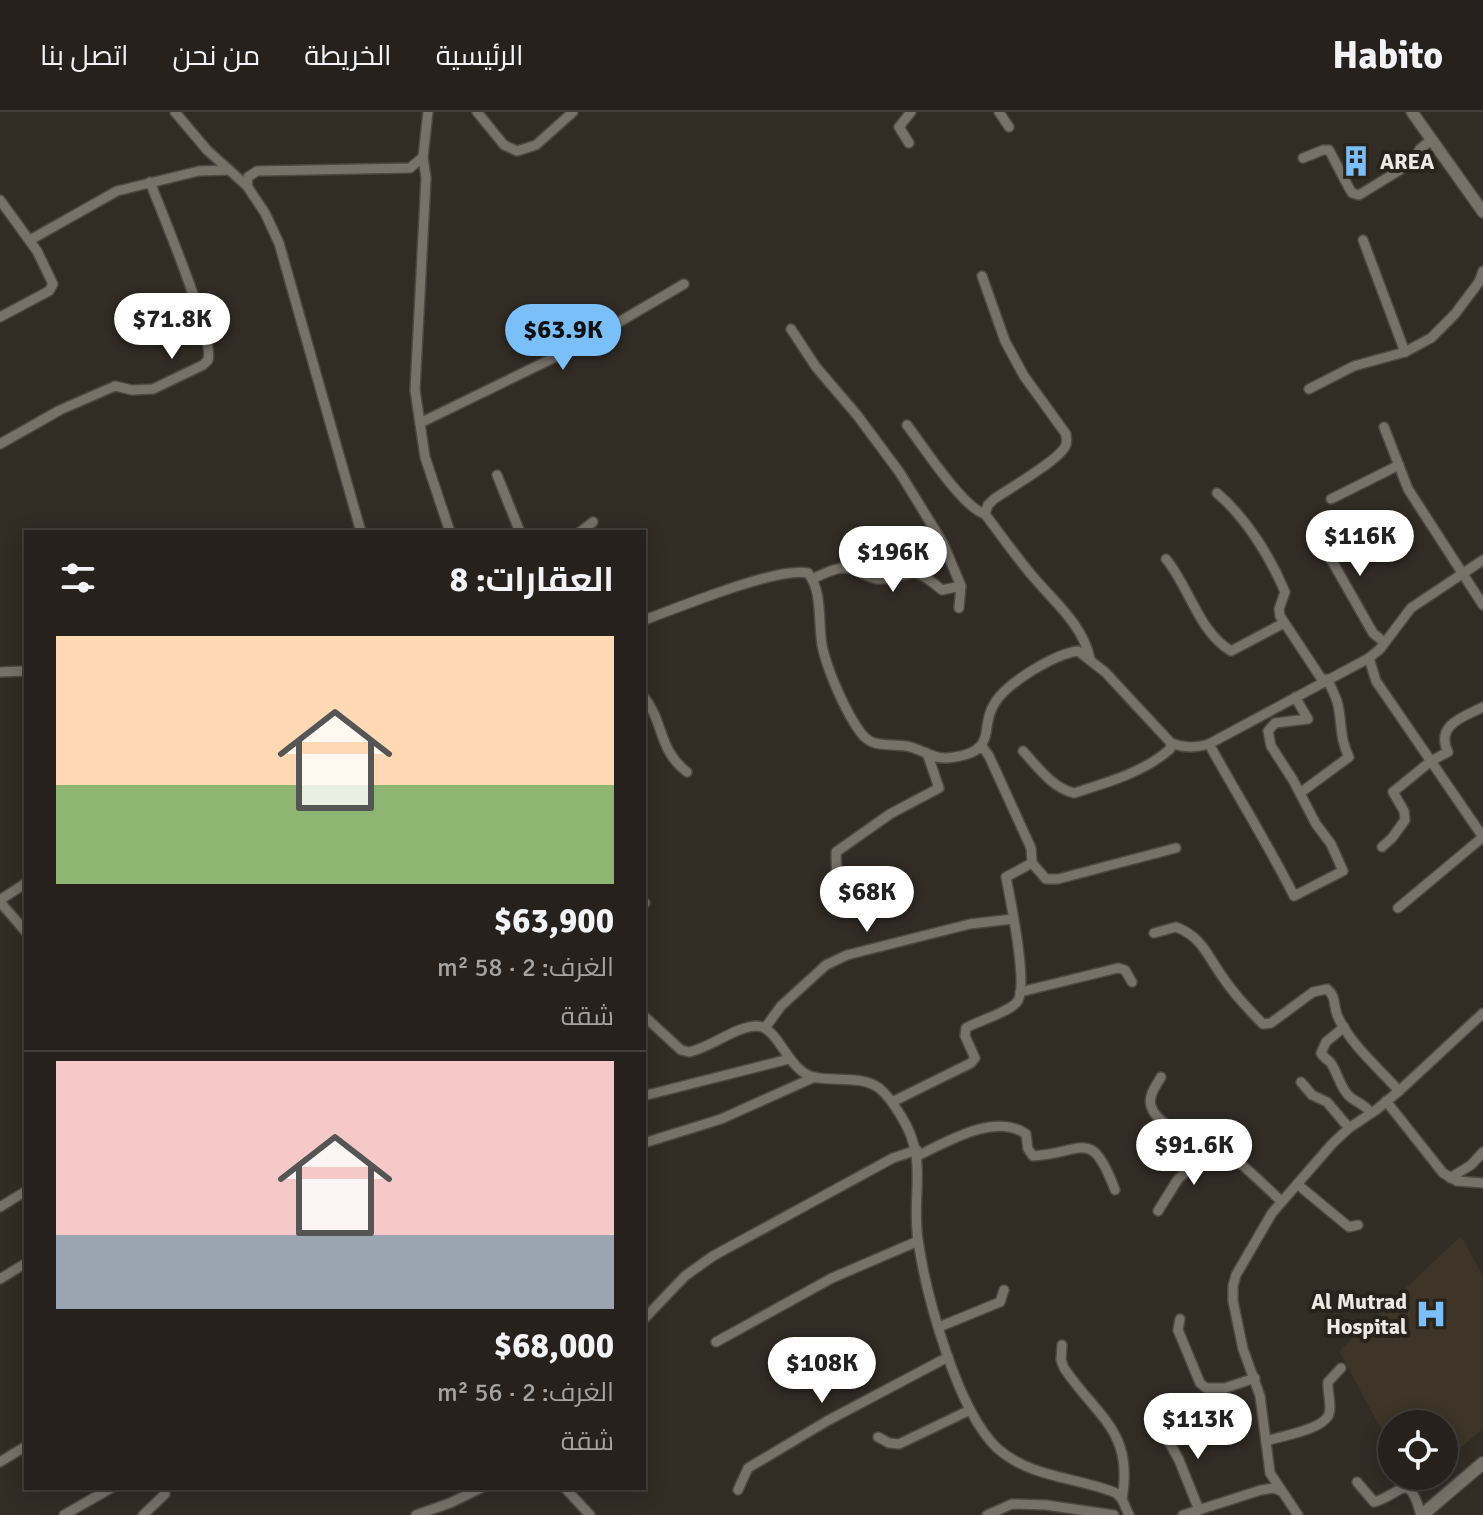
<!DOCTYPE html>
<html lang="ar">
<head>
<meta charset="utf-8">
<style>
  :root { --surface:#26211c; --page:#2e2925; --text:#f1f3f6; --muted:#a4a3a3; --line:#423e3b; --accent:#7abff8 }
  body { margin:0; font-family:Signika,Cairo,sans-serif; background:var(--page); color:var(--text); direction:rtl; height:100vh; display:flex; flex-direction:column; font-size:30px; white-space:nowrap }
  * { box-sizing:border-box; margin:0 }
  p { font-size:26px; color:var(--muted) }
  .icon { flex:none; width:44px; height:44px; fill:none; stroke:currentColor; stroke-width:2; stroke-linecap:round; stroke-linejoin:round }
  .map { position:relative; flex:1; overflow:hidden; direction:ltr }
  .sheet { position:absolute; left:24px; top:418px; width:622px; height:960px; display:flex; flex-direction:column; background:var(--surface); border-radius:0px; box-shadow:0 4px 20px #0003,0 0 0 2px var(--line); direction:rtl }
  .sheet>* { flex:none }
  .controls { position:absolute; left:1378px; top:1298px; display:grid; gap:16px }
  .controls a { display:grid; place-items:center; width:80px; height:80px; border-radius:50%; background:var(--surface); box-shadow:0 4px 20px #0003,0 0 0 2px var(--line); font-size:40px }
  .price { position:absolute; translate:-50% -68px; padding:0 18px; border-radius:28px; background:#fff; color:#222; font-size:26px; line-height:52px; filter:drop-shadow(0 2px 4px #0008) }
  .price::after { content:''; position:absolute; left:50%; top:48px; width:24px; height:18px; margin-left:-12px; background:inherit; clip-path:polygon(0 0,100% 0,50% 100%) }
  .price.on { background:var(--accent); color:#111 }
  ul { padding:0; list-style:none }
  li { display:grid; align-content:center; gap:16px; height:424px; padding:0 32px }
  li+li { border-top:2px solid var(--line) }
  li span { display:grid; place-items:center; height:248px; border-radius:0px; color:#555 }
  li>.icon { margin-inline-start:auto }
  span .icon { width:144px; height:144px; fill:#fffc; stroke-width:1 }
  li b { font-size:34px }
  h2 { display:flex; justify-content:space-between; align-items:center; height:96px; padding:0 32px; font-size:34px }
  header { display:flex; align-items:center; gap:48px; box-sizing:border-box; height:112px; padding:0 40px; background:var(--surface); border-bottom:2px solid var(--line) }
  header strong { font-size:38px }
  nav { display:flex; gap:44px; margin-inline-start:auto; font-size:28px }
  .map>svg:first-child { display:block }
  .built { fill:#3e3528 }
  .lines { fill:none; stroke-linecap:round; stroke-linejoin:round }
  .minor-casing { stroke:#4d4841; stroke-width:12 }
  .tertiary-casing { stroke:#4d4841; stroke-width:14 }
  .secondary-casing { stroke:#4d4841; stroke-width:15 }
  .minor { stroke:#777168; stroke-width:9 }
  .tertiary { stroke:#777168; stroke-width:11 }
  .secondary { stroke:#777168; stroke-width:12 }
  .labels { text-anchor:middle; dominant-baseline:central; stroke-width:8; stroke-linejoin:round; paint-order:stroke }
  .poi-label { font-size:22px; font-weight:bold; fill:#ede9e4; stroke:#28231b; text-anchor:start }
</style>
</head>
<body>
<header>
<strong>Habito</strong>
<nav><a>الرئيسية</a><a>الخريطة</a><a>من نحن</a><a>اتصل بنا</a></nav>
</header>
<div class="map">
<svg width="1483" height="1403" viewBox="0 0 1483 1403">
  <rect width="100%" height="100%" fill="#322c25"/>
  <polygon class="built" points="1461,1124 1483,1164 1483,1317 1444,1349 1444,1312 1392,1312 1392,1337 1339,1239"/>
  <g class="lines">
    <defs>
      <g id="minor">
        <polyline points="175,0 207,38 247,74 265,101 279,131 361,420"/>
        <polyline points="477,0 504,33 517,39 536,33 573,0"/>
        <polyline points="999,0 1009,15"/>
        <polyline points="909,31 899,15 911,0"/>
        <polyline points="423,45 426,66 415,278 425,345 450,420"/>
        <polyline points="1303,46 1323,38 1329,38 1349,76 1352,81 1359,83 1413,50 1420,37 1431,28"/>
        <polyline points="247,74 248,65 257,59 410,56 423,45 428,0"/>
        <polyline points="0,88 37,139 53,172 49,179 0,205"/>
        <polyline points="30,128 117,79 199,59 229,58"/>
        <polyline points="1363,128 1405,240"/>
        <path d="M982 164 1005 229 1024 264 1066 322C1066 327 1068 330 1065 335 1056 350 1010 376 994 387L988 393 985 402"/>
        <polyline points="791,217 816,255 857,303 900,361 943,431 961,474 959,496"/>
        <polyline points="1309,277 1354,254 1405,240 1431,226 1455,202 1479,170 1483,159"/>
        <polyline points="420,311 578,234 684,172"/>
        <path d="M907 313C923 334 963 396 985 402 1000 422 1014 442 1030 461 1052 488 1083 512 1090 547"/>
        <polyline points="1384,315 1408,377 1483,493"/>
        <path d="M0 332 60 298 115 274 132 278 153 277 203 253 208 248C215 226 161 99 150 70"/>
        <polyline points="497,363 520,420"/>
        <path d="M1217 381C1246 406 1270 444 1285 480L1279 497 1280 504 1323 569"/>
        <polyline points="1331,387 1399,353"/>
        <polyline points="580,420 593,410"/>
        <polyline points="1312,426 1332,449 1373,521 1384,530"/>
        <path d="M1166 447C1190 476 1198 519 1231 539L1284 511"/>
        <path d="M812 467C826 461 840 452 855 458 863 461 868 466 878 467 914 468 905 447 942 478L961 474"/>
        <path d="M644 508C678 496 778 454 808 461 824 481 817 514 823 538 829 562 846 601 861 621 873 637 889 631 906 634 920 636 932 647 946 646 1002 641 977 616 996 589 1010 569 1055 542 1078 539L1105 560 1171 631C1185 636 1195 636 1209 632L1369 546 1380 537 1411 496 1483 448"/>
        <polyline points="1369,546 1376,569 1483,725"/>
        <polyline points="0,560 26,559"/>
        <path d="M644 585C664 610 658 638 687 660"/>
        <path d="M1209 632C1237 683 1268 732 1294 784L1343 759 1331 732 1316 712 1293 668 1271 634 1268 619 1275 611 1308 607 1295 585"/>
        <path d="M1023 639C1037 654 1052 676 1074 681 1105 671 1145 660 1170 637L1171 631"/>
        <path d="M1300 681 1349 645C1340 628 1342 612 1338 593 1336 584 1331 575 1327 567"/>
        <path d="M1382 735 1392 726 1405 708 1404 699 1393 680 1431 649 1448 640C1435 613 1463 605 1483 595"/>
        <polyline points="1032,751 1046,767 1058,767 1176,736"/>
        <polyline points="837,781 836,740 890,702 939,676 927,641"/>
        <polyline points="0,788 26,771"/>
        <polyline points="0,790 26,820"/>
        <polyline points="644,791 645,791"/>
        <polyline points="1398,796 1483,725"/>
        <path d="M1154 821 1176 815C1202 825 1207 843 1222 864 1233 881 1249 898 1263 912L1271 911 1313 880 1327 877C1337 885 1333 895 1338 905 1351 933 1379 956 1399 979"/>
        <polyline points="1020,880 1118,856 1125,858 1132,870"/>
        <path d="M644 904 681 938 689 940C710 936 736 914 757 914 779 915 787 958 813 965 834 970 861 963 879 976 888 983 895 994 901 1004 929 1048 911 1081 918 1128 926 1183 957 1298 997 1336 1030 1366 1077 1365 1116 1381L1122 1387 1129 1403"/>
        <path d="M1344 915 1326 930 1321 941C1323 945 1327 947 1330 950 1338 960 1339 975 1350 985 1358 991 1364 992 1371 1001"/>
        <polyline points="765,916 781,894 826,853 847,843 970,812 1013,807"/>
        <path d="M1161 965C1156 974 1148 983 1151 994 1158 1017 1191 1020 1208 1029 1235 1044 1259 1068 1281 1089"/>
        <polyline points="1301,970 1312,983 1327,990 1349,1016"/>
        <polyline points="647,983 789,947"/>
        <polyline points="1386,989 1443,1061 1457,1069 1483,1071"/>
        <path d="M892 990 971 951 975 946 965 924 966 916C978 909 1009 900 1017 890 1029 876 1010 786 1006 765L1032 751 1031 736 989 644 984 637 978 636"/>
        <polyline points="644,1031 721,1007 815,965"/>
        <path d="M917 1044C947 1030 995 1000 1026 1022L1028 1037 1033 1044C1084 1041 1091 1014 1115 1078"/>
        <polyline points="1450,1066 1471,1053 1483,1040"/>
        <polyline points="1297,1072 1349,1115 1358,1113"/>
        <polyline points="0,1095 26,1079"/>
        <polyline points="1158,1099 1178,1067 1215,1034"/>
        <polyline points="0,1167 26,1151"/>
        <polyline points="644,1207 685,1164 713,1144 893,1046 917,1038"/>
        <polyline points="1180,1207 1178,1218 1200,1271 1206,1276 1225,1276 1255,1266"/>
        <polyline points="939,1215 1000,1190 1004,1178"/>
        <polyline points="716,1230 832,1166 918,1129"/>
        <path d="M1062 1233 1061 1248 1064 1256C1097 1305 1134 1319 1122 1387"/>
        <polyline points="1166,1296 1157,1300 1156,1306 1179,1348 1199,1398"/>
        <polyline points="878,1325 889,1331 899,1332 970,1298"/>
        <path d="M1266 1329C1281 1324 1323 1318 1329 1302 1332 1292 1327 1280 1328 1270L1341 1256"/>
        <polyline points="0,1350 26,1334"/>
        <path d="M1357 1370 1374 1390C1402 1382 1408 1357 1421 1403"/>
        <polyline points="565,1376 590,1403"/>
        <polyline points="738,1378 748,1356 827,1309 948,1245"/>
        <polyline points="64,1403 111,1376"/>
        <polyline points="143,1403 165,1382 164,1376"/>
        <polyline points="416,1403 450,1391 481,1376"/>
        <polyline points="987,1403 1012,1392 1046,1393 1114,1403"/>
        <polyline points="1183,1403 1261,1378 1274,1376 1281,1379"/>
        <polyline points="1298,1403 1270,1361 1260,1284 1243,1237 1233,1189 1233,1174 1236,1163 1272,1101 1332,1032 1349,1016 1376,998 1399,979 1483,901"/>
      </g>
      <polyline id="tertiary" points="1412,0 1483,100"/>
      <polyline id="secondary" points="1422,1403 1483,1351"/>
    </defs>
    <use href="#minor" class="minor-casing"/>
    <use href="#tertiary" class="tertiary-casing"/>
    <use href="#secondary" class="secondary-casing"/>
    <use href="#minor" class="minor"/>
    <use href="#tertiary" class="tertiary"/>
    <use href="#secondary" class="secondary"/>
  </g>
  <defs>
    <symbol id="building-bare" viewBox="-9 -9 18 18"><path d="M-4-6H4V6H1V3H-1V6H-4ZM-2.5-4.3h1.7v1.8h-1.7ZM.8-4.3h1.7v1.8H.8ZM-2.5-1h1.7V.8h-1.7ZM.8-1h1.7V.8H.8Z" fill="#7abff8" stroke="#28231b" stroke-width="2.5" paint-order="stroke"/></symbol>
    <symbol id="hospital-bare" viewBox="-9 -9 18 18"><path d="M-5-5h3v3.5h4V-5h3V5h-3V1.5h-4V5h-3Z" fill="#7abff8" stroke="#28231b" stroke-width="2.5" paint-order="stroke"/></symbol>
  </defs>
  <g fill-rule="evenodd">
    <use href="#building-bare" x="1334" y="27" width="44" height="44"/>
    <use href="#hospital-bare" x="1409" y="1180" width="44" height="44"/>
  </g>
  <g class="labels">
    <g class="poi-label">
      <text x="1380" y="49">AREA</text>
      <text x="1407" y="1189" text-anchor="end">Al Mutrad<tspan x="1407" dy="25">Hospital</tspan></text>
    </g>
  </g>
</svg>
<div class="controls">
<a><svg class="icon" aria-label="locate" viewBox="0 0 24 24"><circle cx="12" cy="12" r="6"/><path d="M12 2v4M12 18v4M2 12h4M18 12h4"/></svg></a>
</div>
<b class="price" style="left:172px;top:249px">$71.8K</b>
<b class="price on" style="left:563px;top:260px">$63.9K</b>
<b class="price" style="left:1360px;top:466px">$116K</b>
<b class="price" style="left:893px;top:482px">$196K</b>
<b class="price" style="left:867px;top:822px">$68K</b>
<b class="price" style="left:1194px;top:1075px">$91.6K</b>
<b class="price" style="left:822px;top:1293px">$108K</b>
<b class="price" style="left:1198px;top:1349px">$113K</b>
<section class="sheet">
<h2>العقارات: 8<svg class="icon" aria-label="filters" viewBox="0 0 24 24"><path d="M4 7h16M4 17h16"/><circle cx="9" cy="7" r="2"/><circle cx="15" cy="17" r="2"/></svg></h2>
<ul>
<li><span style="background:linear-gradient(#ffd9b3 60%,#8fb573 0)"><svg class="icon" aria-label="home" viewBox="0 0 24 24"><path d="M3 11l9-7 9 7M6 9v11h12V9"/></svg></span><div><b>$63,900</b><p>الغرف: 2 · 58 m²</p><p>شقة</p></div></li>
<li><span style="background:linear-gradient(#f6c9c9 70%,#9aa5b1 0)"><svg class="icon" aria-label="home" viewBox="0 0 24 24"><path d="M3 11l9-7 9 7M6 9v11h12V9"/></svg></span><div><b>$68,000</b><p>الغرف: 2 · 56 m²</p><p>شقة</p></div></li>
</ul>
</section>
</div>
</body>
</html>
